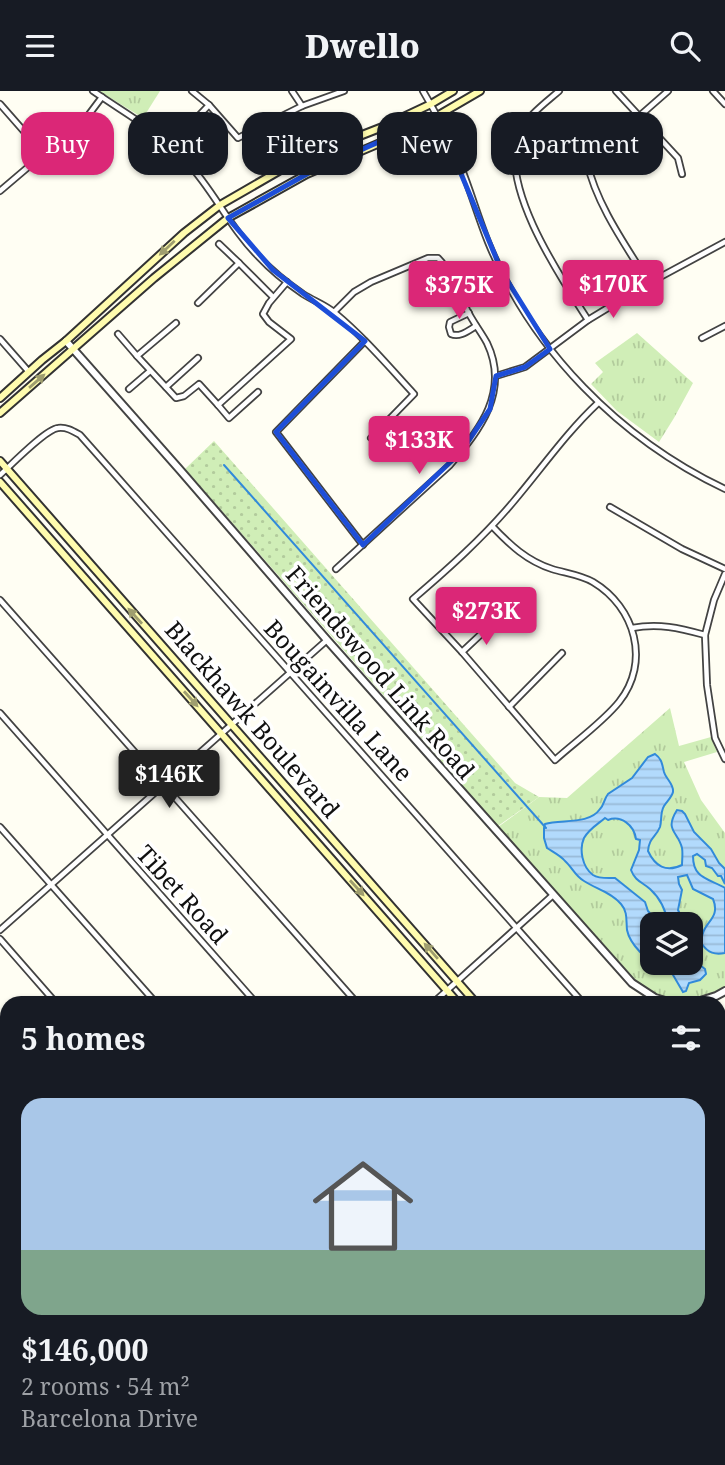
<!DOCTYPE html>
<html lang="en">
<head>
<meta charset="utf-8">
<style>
  :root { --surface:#171b24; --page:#242831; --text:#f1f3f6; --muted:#9ea1a6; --accent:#db2777 }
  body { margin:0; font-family:"Noto Serif",serif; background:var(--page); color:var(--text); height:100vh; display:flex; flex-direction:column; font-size:26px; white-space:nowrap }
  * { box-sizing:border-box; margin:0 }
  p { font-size:23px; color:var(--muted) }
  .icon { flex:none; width:38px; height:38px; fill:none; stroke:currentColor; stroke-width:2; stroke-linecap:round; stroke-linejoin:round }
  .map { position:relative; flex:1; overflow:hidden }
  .drawer { position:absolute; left:0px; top:905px; width:726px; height:471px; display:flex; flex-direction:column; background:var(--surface); border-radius:21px 21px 0 0; box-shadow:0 2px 5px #0004 }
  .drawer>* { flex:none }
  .top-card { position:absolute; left:21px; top:21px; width:684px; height:63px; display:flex; gap:14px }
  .controls { position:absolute; left:640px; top:821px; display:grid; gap:14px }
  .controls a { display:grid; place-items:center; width:63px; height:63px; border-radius:14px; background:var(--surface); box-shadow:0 2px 5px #0004; font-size:35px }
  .price { position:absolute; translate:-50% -60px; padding:0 16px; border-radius:7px; background:var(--accent); color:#fff; font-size:23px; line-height:46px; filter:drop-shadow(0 2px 4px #0008) }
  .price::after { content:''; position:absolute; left:50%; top:42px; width:21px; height:16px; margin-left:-10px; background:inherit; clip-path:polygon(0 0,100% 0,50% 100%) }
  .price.active { background:#222; color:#fff }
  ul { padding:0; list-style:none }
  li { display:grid; align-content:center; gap:14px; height:371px; padding:0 21px }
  li span { display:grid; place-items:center; height:217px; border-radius:21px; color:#555 }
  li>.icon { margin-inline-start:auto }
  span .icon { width:126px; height:126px; fill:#fffc; stroke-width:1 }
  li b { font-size:30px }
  h2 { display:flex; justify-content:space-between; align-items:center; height:84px; padding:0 21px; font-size:30px }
  .tag { padding:0 24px; border-radius:21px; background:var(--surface); box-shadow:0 2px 5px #0004; font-size:24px; line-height:63px }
  .tag.active { background:var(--accent); color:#fff }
  header { display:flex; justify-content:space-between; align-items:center; height:91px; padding:0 21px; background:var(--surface); font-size:32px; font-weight:800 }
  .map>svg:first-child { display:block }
  .grass { fill:url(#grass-dots) }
  .park { fill:url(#park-tufts); fill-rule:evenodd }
  .water { fill:url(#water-rules); stroke:#318ada; stroke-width:2 }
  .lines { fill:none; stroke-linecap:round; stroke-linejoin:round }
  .stream { stroke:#318ada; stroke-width:2 }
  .minor-casing { stroke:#434343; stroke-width:8 }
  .tertiary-casing { stroke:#434343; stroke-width:10 }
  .secondary-casing { stroke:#323232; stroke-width:10 }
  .primary-casing { stroke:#212121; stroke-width:10 }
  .minor { stroke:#fff; stroke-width:4.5 }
  .tertiary { stroke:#fff; stroke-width:6 }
  .secondary { stroke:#fffcae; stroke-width:6 }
  .primary { stroke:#ffe563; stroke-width:7 }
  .oneway { fill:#9f9e6f }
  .marked { fill:none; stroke:#1d4ed8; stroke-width:5; stroke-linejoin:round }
  .labels { text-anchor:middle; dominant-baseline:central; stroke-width:7; stroke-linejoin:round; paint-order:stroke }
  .street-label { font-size:24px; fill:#101010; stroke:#fff }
</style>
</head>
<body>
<header><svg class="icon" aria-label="menu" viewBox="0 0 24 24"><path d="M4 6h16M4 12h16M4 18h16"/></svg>Dwello<svg class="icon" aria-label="search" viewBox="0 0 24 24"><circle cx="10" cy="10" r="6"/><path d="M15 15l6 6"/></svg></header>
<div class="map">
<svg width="725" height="1374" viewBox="0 0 725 1374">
  <defs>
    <pattern id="grass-dots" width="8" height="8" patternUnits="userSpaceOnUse" patternTransform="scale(1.75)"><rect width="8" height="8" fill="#d0eeb7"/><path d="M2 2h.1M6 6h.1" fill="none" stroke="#b2cb9c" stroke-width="1.8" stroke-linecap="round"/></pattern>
    <pattern id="park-tufts" width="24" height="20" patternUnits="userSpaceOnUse" patternTransform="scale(1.75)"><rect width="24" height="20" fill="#d0eeb7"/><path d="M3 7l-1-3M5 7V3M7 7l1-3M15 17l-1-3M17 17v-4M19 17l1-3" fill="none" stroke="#b2cb9c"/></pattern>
    <pattern id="water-rules" width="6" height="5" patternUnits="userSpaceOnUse" patternTransform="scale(1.75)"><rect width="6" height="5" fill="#b2dafc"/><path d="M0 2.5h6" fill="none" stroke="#98bad7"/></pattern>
  </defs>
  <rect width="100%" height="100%" fill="#fffef3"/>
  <polygon class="grass" points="214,350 515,692 539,706 498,735 185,378"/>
  <g class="park">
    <polygon points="99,0 160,0 143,27"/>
    <polygon points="637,242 693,292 674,327 659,351 617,320 591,293 603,281 595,272"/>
    <path d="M670 617 679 655 711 646 717 661 684 671 701 709 725 742V896C693 913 663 914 634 890L498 736 539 706 567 707ZM653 833H691V872H653Z"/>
    <polygon points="7,1185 7,1368 34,1369 24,1374 0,1374 0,1192"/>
  </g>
  <g class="water">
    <path d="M655 663C662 668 662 673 664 681 666 688 674 693 673 701 672 706 667 710 664 715 660 722 662 729 660 736 656 746 649 747 648 760 655 775 666 782 682 774 682 769 683 762 682 757 678 740 664 740 677 719L682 720 685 723 694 741 711 758 719 772 725 778V793L721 785H718L712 777 706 775 705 769 697 763 693 765C693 787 707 787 725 797V862C715 864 708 862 702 853 699 831 722 830 713 808L693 798 687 784 678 786 679 793 682 799 678 819 685 833H668C666 819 661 808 650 798 642 791 635 790 631 779L639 759 640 749 636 748C634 734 621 724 608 729L605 727C598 733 589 738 584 747 579 758 582 776 593 784 599 788 608 787 615 787L645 811 648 820 655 828 656 833H653V872H663L659 876C647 869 630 854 627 839 626 830 628 821 621 813 611 801 596 798 584 790 575 785 572 776 565 770 561 765 553 761 547 757L544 747V737L545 733C561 728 589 734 600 718 604 714 604 708 608 703L632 687 648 666Z"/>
    <polygon points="691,864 696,871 705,878 706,883 700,889 689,892 686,900 683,901 673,884 677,872 691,872"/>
  </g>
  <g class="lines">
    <g class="stream">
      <polyline points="224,374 546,737"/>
      <polyline points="719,966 725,973"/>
    </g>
    <defs>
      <g id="minor">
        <path d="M93 0C126 23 160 41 187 71 214 100 230 137 258 165 271 179 287 192 303 203 314 210 326 214 335 222 364 246 389 276 414 303L371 347"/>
        <polyline points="192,0 209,14 238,47 302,15 344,0"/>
        <polyline points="292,0 302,15"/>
        <path d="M423 0C437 24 451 50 461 76 471 101 478 126 488 151 532 259 620 348 725 398"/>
        <path d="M559 0C544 13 527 25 519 43 498 94 561 187 588 229"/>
        <polyline points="616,0 678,67 682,83"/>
        <polyline points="713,0 725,13"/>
        <polyline points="0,13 43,62"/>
        <polyline points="171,54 209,14"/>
        <polyline points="516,55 500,51 498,47 499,41 503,38 520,42"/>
        <polyline points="0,100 87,26 102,6"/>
        <polyline points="219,153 239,172"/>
        <path d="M649 192C626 155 596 113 587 71L668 0"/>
        <polyline points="198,212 239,172 273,206"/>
        <path d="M334 221 354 201 371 191 428 167H438C452 181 459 202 467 219 473 231 481 241 487 252 510 300 480 339 450 374L336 478"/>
        <path d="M469 222 450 231 449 236 451 243C460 247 469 239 476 235"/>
        <polyline points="118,243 137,265 176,232"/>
        <polyline points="702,247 725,235"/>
        <polyline points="0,248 29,281"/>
        <polyline points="137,265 176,307 184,305 199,293 218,314 291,248 269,231 263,223 269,212 287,191"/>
        <polyline points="496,285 525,276 588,229 649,192 725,151"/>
        <polyline points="166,296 198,267"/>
        <polyline points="129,298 150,280"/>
        <polyline points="218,314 229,327 258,301"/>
        <path d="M0 384C11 374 46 338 58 337 67 336 73 340 80 344L583 912"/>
        <polyline points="610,416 682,458 725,478"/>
        <path d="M492 435C510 454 527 470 552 478 565 482 581 484 593 491 635 516 651 571 619 611 603 631 575 651 555 669L462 561 413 508C448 478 484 446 514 410 542 377 566 342 598 312"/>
        <polyline points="363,454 276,341 365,250"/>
        <polyline points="725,483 714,509 705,544 707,594 715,647 725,668"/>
        <polyline points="0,509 357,912"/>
        <path d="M632 537C659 532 679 537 705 544"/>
        <polyline points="462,561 493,532"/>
        <polyline points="509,616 562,562"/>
        <polyline points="0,622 256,912"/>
        <polyline points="0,736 156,912"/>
        <polyline points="0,839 327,549"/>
        <polyline points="0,848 56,912"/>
        <polyline points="433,912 553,804"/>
        <polyline points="0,967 7,975"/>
        <polyline points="0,1088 7,1096"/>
        <polyline points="0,1133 7,1127"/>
      </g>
      <g id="tertiary">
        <polyline points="66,250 180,379 327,549 632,892 655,907 672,912"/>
        <polyline points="694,912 716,905 725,900"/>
      </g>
      <g id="secondary">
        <polyline points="0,307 42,269 66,250 184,142 220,114 298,69 380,37 431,13 453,0"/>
        <polyline points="0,322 154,187 228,127 307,83 394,46 437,25 480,0"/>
        <polyline points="0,370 476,912"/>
        <polyline points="0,391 458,912"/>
      </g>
      <g id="primary">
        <polyline points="719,1317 725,1317"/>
        <polyline points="61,1374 74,1368"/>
      </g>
    </defs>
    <use href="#minor" class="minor-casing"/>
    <use href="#tertiary" class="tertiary-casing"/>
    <use href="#secondary" class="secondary-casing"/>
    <use href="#primary" class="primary-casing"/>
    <use href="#minor" class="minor"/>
    <use href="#tertiary" class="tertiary"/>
    <use href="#secondary" class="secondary"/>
    <use href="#primary" class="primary"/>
  </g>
  <defs><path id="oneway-solid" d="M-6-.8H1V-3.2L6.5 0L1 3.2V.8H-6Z" transform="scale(1.75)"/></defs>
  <g class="oneway">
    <use href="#oneway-solid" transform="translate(167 157) rotate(137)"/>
    <use href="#oneway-solid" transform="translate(37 290) rotate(-41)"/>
    <use href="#oneway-solid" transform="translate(135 525) rotate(-132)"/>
    <use href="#oneway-solid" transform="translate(191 608) rotate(48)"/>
    <use href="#oneway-solid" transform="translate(357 797) rotate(48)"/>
    <use href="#oneway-solid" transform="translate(431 860) rotate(-131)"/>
  </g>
  <path class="marked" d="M437 25 502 181 550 258 525 276 496 285 490 318 461 361 363 454 276 341 365 250 273 179 228 127 307 83Z"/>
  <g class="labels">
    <g class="street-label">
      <text transform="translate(381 581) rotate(49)">Friendswood Link Road</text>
      <text transform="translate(339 609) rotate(48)">Bougainvilla Lane</text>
      <text transform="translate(253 628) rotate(49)">Blackhawk Boulevard</text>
      <text transform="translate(183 803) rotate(48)">Tibet Road</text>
    </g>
  </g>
</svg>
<div class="controls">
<a><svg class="icon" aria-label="layers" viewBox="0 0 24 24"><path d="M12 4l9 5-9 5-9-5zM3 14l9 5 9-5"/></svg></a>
</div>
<b class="price" style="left:613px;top:229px">$170K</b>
<b class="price" style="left:459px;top:230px">$375K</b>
<b class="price" style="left:419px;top:385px">$133K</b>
<b class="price" style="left:486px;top:556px">$273K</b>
<b class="price active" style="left:169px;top:719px">$146K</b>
<div class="top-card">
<a class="tag active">Buy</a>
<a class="tag">Rent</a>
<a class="tag">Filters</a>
<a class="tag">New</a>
<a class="tag">Apartment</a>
</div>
<section class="drawer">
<h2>5 homes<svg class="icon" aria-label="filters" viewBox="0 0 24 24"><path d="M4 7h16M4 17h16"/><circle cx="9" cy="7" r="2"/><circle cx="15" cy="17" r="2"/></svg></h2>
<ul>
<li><span style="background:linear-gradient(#a9c7e8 70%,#7fa58c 0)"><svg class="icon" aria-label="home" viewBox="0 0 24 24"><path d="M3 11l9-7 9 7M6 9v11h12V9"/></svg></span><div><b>$146,000</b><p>2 rooms · 54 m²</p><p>Barcelona Drive</p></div></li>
</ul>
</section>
</div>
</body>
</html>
